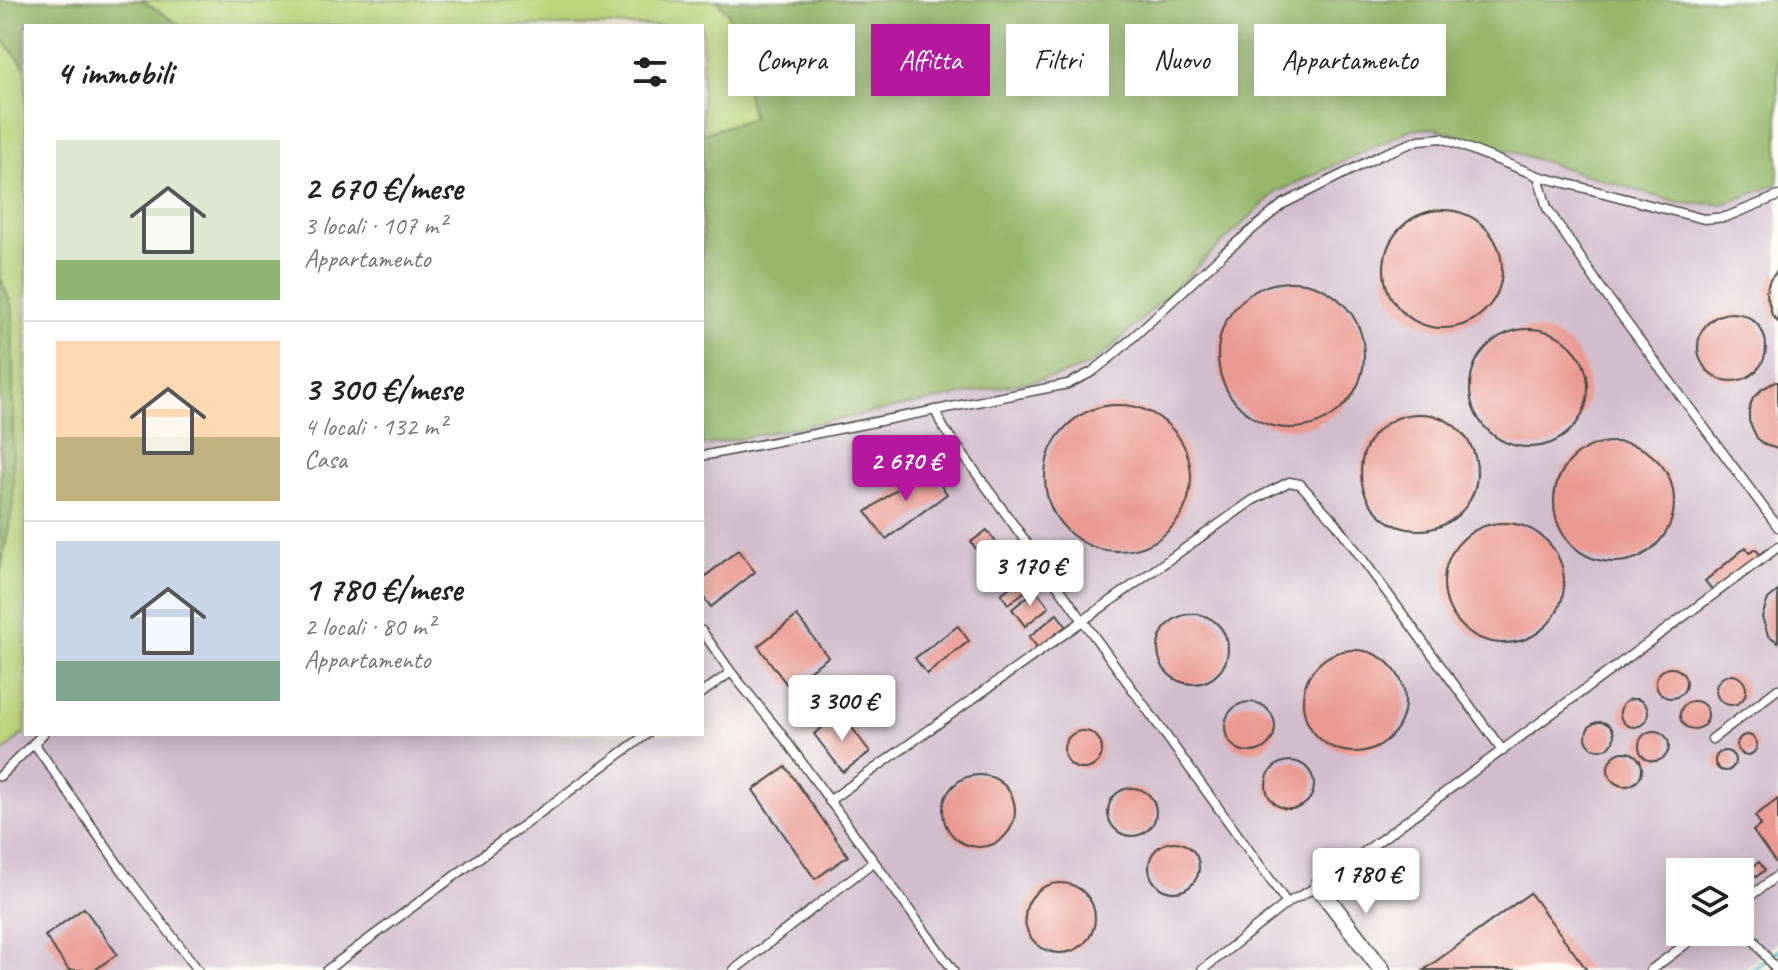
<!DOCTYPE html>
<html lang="it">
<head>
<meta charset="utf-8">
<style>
  :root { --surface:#fff; --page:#f2f2f2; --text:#222; --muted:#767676; --line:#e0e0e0; --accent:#b5179e }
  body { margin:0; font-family:Caveat,sans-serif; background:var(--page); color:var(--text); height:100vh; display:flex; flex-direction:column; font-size:30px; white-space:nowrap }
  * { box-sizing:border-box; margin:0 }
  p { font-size:26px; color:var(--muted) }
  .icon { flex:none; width:44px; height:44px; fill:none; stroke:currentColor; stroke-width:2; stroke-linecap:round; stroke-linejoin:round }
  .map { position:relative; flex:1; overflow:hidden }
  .panel { position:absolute; left:24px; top:24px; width:680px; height:712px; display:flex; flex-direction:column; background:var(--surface); border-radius:0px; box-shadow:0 4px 20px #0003 }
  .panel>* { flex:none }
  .hud { position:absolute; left:728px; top:24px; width:760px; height:72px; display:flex; gap:16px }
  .controls { position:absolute; left:1666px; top:858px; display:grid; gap:16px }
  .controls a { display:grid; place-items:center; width:88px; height:88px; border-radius:0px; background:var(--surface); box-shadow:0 4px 20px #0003; font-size:40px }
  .price { position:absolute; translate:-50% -68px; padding:0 18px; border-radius:8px; background:#fff; color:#222; font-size:26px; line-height:52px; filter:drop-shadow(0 2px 4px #0008) }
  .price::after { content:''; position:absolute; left:50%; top:48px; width:24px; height:18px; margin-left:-12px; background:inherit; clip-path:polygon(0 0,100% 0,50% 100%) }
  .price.current { background:var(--accent); color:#fff }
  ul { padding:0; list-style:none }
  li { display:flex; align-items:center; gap:24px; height:200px; padding:0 32px }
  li+li { border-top:2px solid var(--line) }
  li span { display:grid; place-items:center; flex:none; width:224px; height:160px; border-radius:0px; color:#555 }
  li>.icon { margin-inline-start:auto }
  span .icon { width:96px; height:96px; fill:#fffc; stroke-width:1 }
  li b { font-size:34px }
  h2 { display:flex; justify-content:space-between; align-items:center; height:96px; padding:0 32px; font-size:34px }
  .chip { padding:0 28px; border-radius:0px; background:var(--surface); box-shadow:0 4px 20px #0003; font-size:28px; line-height:72px }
  .chip.current { background:var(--accent); color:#fff }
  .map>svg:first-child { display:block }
  .industrial { fill:#d1bdcc; fill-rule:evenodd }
  .green { fill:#bdd67b; stroke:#748053; stroke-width:2 }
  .forest { fill:#96b76b; stroke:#60714b; stroke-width:2 }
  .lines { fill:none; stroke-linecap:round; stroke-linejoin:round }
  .stream { stroke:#4db8ca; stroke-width:5 }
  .building { fill:#ea9a91 }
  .service-casing { stroke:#494845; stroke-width:11 }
  .minor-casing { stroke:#494845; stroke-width:19 }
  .service { stroke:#fff; stroke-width:8 }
  .minor { stroke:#fff; stroke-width:16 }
</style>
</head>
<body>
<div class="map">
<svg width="1778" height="970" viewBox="0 0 1778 970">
  <rect width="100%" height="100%" fill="#fdfcf7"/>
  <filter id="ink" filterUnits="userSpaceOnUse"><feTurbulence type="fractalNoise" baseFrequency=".0125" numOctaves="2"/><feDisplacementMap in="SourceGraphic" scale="16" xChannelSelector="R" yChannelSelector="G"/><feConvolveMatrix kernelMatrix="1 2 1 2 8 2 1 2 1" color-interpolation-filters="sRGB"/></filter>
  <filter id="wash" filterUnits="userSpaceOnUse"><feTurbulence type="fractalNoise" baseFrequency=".006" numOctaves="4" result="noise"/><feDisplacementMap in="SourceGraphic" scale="32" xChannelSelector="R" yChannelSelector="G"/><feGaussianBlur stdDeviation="1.8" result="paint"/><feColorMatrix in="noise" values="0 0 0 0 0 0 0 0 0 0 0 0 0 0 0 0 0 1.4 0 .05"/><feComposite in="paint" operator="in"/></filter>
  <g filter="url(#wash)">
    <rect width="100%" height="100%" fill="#f4efdb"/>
    <path class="industrial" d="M1434 128 1763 190 1778 184V943L1742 970H0V755L26 731V734H702V446L1063 375 1089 365 1107 352 1275 193 1409 130ZM1680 872H1740V932H1680Z"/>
    <g class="green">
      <polygon points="142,0 716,0 728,12 753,118 702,134 702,26 181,26"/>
      <polygon points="0,36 26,68 26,731 0,755 0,574 13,503 13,310 0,276"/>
    </g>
    <g class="forest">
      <polygon points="0,0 142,0 181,26 26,26 26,68 0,36"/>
      <polygon points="716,0 1778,0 1778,184 1724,204 1678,203 1434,128 1409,130 1275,193 1107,352 1089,365 1063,375 702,446 702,134 753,118 728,12"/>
      <polygon points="0,276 13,310 13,503 0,574"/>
    </g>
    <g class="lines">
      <polyline class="stream" points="1752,970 1778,951"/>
    </g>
    <g id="blocks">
      <g class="building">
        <circle cx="1443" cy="269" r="59"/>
        <polygon points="1778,270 1778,322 1772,315 1766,292 1770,280"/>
        <circle cx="1291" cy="355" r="73"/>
        <circle cx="1732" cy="347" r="34"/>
        <circle cx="1529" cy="388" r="59"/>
        <polygon points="1775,382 1778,382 1778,449 1765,445 1757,438 1749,421 1749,410 1753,398 1762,389"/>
        <circle cx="1118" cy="478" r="73"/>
        <circle cx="1419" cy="472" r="58"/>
        <circle cx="1614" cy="502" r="60"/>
        <polygon points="927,467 947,494 886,539 866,512"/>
        <circle cx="1504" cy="583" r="60"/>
        <polygon points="987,530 1006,556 990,568 971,542"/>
        <polygon points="1746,547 1750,553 1755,549 1761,555 1715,593 1705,581"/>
        <polygon points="738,550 755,572 711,607 702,595 702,579"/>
        <polygon points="1017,555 1024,565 998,585 990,575"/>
        <polygon points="1028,573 1035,584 1008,604 1001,594"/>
        <polygon points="1036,590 1049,607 1025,626 1012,609"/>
        <polygon points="1778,591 1778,642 1768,635 1762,617 1768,599"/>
        <circle cx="1193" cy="649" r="35"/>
        <polygon points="1057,614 1066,626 1038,648 1029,637"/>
        <polygon points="797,616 828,657 788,686 758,646"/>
        <polygon points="958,626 969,641 927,674 915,658"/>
        <circle cx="1354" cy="701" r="51"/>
        <circle cx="1671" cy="683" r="15"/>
        <circle cx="1731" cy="690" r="15"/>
        <circle cx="1634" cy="713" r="14"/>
        <circle cx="1694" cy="715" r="14"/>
        <circle cx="1250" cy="727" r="25"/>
        <polygon points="841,713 870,752 843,772 814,734"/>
        <circle cx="1600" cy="736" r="14"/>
        <circle cx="1654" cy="746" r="15"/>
        <circle cx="1083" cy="750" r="19"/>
        <circle cx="1747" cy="745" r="10"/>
        <circle cx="1725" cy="761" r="10"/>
        <circle cx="1625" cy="769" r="17"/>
        <circle cx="1290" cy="785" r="24"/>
        <polygon points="786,767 848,856 815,879 753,790"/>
        <circle cx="979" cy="811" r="36"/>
        <circle cx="1132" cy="812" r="24"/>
        <polygon points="1778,799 1778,866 1753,831 1761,825 1755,816"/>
        <circle cx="1174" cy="867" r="25"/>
        <polygon points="1759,862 1765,870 1756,877 1750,869"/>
        <circle cx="1060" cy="918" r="35"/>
        <polygon points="1530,893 1587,970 1424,970"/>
        <polygon points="84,908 117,954 95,970 69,970 45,936"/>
      </g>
    </g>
  </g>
  <g filter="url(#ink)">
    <use href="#blocks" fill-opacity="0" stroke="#494845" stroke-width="2"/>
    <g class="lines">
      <defs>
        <g id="service">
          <polyline points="1538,176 1547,208 1603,291 1778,527"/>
          <polyline points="935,410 943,427 1287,903"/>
          <polyline points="702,456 1068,384 1092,372 1116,353 1224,253 1283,204 1381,155 1419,140 1442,138 1538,176 1704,219 1726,217 1778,196"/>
          <polyline points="702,631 731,672 779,731 953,970"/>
          <polyline points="702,693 731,672"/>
          <polyline points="1712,739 1778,689"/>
          <polyline points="34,743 122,870 198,970"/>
          <polyline points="0,776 43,734"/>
          <polyline points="829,801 1253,500 1289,482 1300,484 1336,523 1503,751"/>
          <polyline points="1740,904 1778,875"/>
          <polyline points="1740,921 1776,970"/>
          <polyline points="327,970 647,734"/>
          <polyline points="734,970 873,862"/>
          <polyline points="1202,970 1287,903 1318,886 1778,547"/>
          <polyline points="1651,970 1702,932"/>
        </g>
        <polyline id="minor" points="1318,886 1382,970"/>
      </defs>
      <use href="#service" class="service-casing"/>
      <use href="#minor" class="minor-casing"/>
      <use href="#service" class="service"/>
      <use href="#minor" class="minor"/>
    </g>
  </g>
</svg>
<div class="controls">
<a><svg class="icon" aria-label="layers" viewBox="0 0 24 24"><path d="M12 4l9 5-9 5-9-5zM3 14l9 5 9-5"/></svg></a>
</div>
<b class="price current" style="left:906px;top:503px">2 670 €</b>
<b class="price" style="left:1030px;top:608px">3 170 €</b>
<b class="price" style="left:842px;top:743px">3 300 €</b>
<b class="price" style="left:1366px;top:916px">1 780 €</b>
<div class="hud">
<a class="chip">Compra</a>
<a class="chip current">Affitta</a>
<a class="chip">Filtri</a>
<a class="chip">Nuovo</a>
<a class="chip">Appartamento</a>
</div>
<section class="panel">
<h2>4 immobili<svg class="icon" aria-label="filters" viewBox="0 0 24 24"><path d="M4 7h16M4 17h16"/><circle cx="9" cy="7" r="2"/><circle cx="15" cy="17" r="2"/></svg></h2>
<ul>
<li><span style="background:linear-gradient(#dfe7d0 75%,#8fb573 0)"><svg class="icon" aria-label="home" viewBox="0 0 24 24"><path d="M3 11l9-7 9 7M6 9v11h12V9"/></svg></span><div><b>2 670 €/mese</b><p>3 locali · 107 m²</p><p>Appartamento</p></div></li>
<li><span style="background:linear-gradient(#ffd9b3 60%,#c2b280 0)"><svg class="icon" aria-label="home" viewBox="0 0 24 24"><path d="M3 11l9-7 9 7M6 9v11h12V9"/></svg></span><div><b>3 300 €/mese</b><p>4 locali · 132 m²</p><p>Casa</p></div></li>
<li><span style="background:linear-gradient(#c9d6e8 75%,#7fa58c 0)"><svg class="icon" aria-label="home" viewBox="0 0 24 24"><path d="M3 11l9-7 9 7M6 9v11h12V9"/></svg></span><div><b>1 780 €/mese</b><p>2 locali · 80 m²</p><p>Appartamento</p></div></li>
</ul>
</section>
</div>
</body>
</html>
